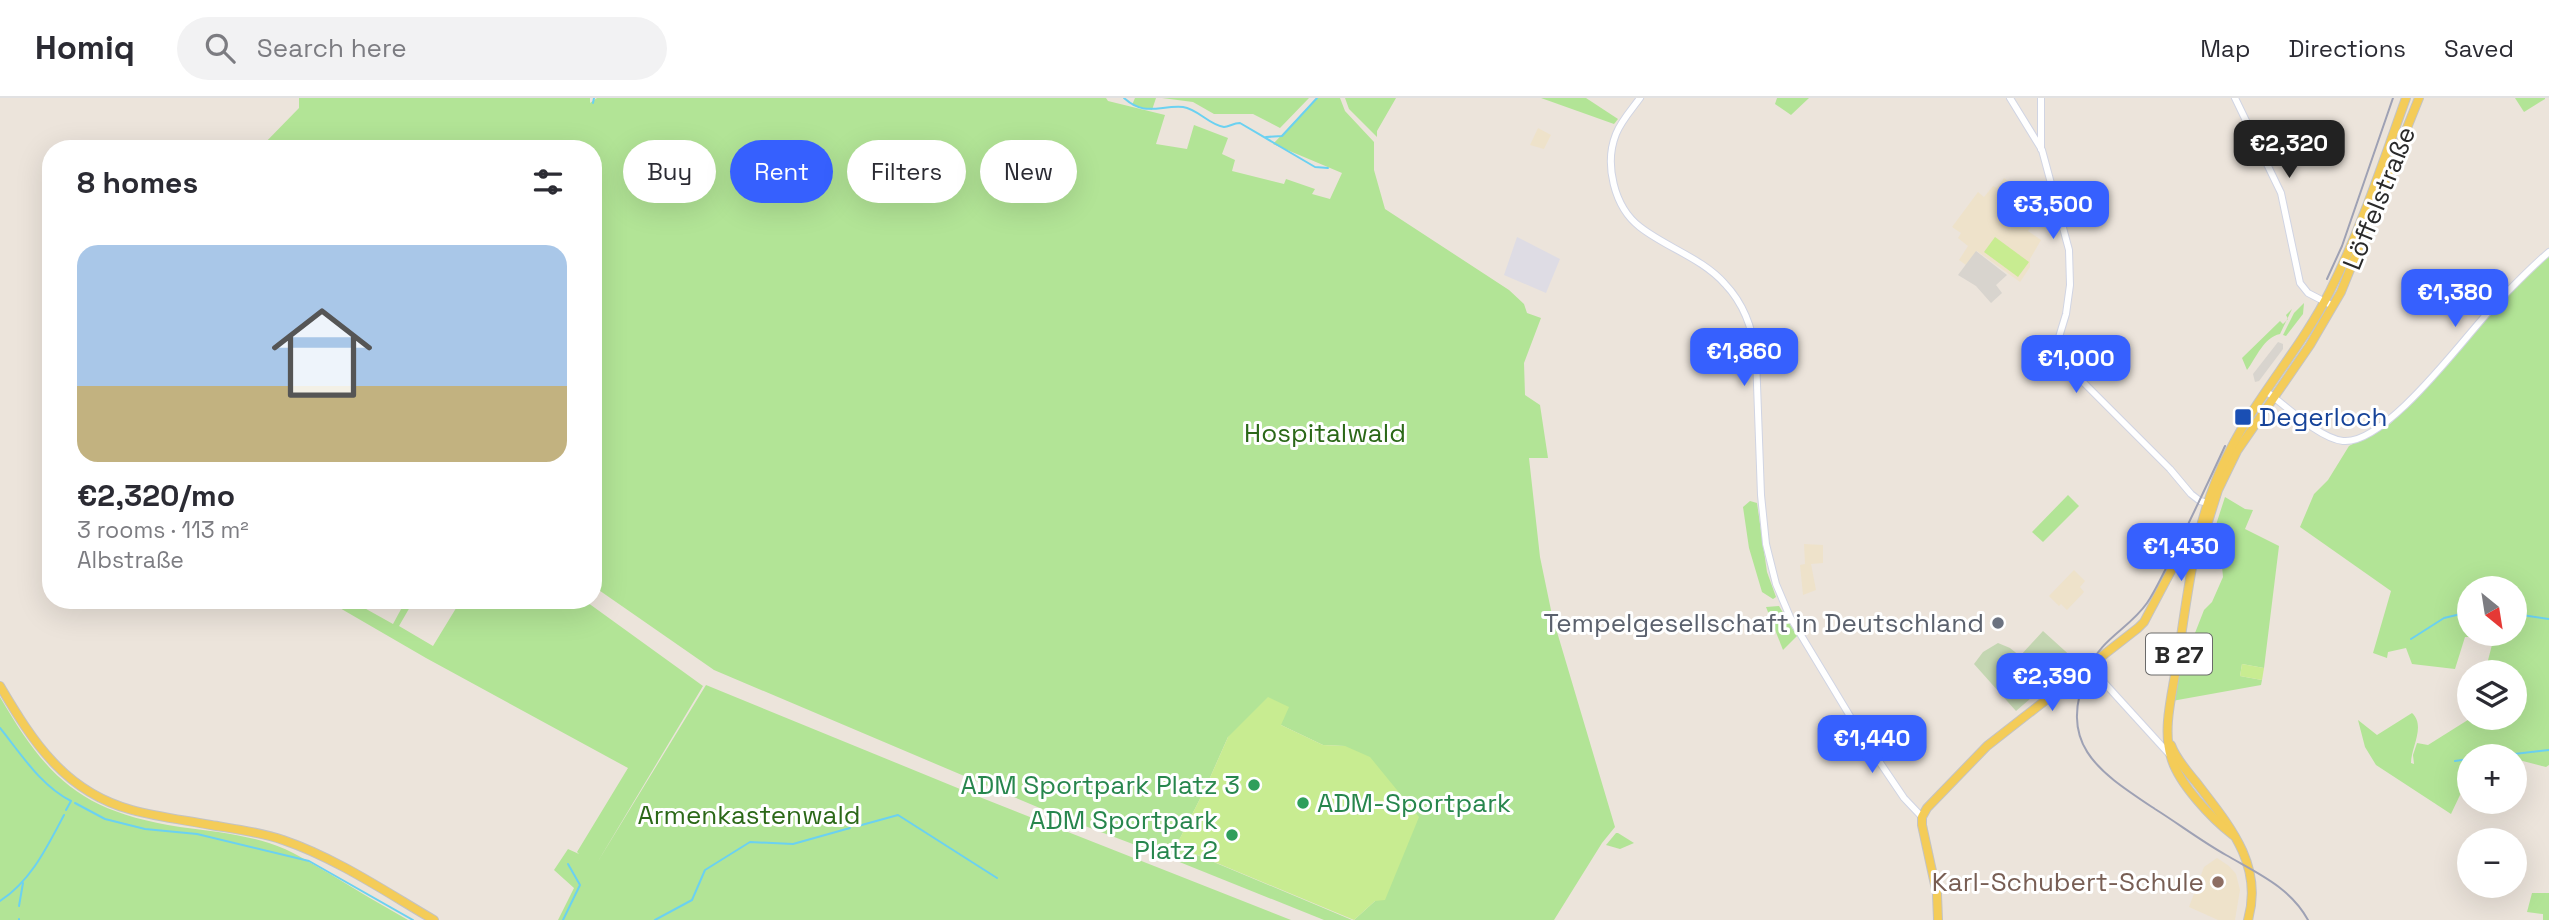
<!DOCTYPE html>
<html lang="en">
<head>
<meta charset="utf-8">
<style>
  :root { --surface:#fff; --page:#f2f2f3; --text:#2b2b33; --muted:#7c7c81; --line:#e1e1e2; --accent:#3660fe }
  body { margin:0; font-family:"Space Grotesk",sans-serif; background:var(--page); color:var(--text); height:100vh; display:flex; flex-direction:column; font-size:26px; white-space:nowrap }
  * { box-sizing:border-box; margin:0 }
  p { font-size:23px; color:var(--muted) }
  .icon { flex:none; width:38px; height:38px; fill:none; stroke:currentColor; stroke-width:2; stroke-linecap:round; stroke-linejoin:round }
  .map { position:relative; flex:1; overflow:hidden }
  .panel { position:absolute; left:42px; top:42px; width:560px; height:469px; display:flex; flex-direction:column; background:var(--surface); border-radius:28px; box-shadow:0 7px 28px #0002 }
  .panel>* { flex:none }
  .guide { position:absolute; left:623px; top:42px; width:665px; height:63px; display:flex; gap:14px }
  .needle { width:46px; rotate:150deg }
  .buttons { position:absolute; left:2457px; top:478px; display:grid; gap:14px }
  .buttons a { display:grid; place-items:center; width:70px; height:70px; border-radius:50%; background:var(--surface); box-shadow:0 7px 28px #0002; font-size:35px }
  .price { position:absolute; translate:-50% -60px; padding:0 16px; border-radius:14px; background:var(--accent); color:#fff; font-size:23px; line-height:46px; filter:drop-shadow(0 2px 4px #0008) }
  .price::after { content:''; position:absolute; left:50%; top:42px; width:21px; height:16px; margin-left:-10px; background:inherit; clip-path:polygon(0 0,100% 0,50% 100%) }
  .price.active { background:#222; color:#fff }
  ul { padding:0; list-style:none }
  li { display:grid; align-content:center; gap:14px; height:371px; padding:0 35px }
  li span { display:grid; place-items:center; height:217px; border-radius:21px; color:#555 }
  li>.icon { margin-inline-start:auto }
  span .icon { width:126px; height:126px; fill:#fffc; stroke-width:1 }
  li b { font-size:30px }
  h2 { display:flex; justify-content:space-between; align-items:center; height:84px; padding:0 35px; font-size:30px }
  .tag { padding:0 24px; border-radius:32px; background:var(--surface); box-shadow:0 7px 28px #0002; font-size:24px; line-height:63px }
  .tag.active { background:var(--accent); color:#fff }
  header { display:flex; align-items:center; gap:42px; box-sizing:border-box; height:98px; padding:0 35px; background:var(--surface); border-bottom:2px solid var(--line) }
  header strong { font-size:33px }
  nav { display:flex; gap:38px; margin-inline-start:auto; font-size:24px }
  .search { width:490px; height:63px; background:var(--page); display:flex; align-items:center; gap:18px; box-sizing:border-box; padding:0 24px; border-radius:38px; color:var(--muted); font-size:26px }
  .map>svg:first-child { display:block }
  .industrial { fill:#dedce4 }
  .education { fill:#eee2ca }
  .green { fill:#b2e496; fill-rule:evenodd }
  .cemetery { fill:#c4d6b2 }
  .pitch { fill:#c8ec91 }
  .plaza { fill:#d8d4ce }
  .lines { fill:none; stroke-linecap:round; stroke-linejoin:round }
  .stream { stroke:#6bd1f1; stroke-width:2 }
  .minor-casing { stroke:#d0d4e3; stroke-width:8 }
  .major-casing { stroke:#c3c3c3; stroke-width:10 }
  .minor { stroke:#fff; stroke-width:6 }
  .major { stroke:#f4cc58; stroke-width:8 }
  .tram { stroke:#9ea1b4; stroke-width:2 }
  .transit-dot { fill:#1a4fb4; stroke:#fff; stroke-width:2.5 }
  .worship-dot { fill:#6b7280; stroke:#fff; stroke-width:2.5 }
  .leisure-dot { fill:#2e9e5b; stroke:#fff; stroke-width:2.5 }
  .education-dot { fill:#8d6e63; stroke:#fff; stroke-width:2.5 }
  .labels { text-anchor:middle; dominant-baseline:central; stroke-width:6; stroke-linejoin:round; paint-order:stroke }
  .shield { fill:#fff; stroke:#6a6a6a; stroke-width:2 }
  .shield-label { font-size:24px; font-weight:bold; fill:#2a2a2a }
  .street-label { font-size:26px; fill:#2a2a2a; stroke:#fff }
  .transit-label { font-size:26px; fill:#164399; stroke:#fff; text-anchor:start }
  .park-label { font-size:26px; fill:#2b6818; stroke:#fff }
  .worship-label { font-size:26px; fill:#5b616d; stroke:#fff; text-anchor:end }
  .leisure-label { font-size:26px; fill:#27864d; stroke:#fff; text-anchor:end }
  .education-label { font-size:26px; fill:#785e54; stroke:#fff; text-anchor:end }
</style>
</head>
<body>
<header>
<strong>Homiq</strong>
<div class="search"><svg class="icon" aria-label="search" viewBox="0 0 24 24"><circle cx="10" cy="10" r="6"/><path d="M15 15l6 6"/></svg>Search here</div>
<nav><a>Map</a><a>Directions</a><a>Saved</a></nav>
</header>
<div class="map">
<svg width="2549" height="822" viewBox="0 0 2549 822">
  <rect width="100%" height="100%" fill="#ece4db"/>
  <polygon class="industrial" points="1517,139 1560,161 1546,195 1504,177"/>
  <g class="education">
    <polygon points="1538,30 1551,37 1544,51 1530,47"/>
    <polygon points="2004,80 2044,111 2028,133 2041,142 2030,161 2030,169 2020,184 1977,153 1966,167 1959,162 1968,148 1958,140 1961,135 1952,129 1978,94 1984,99 1993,88 1997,90"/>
    <polygon points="1804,446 1823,447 1823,465 1811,466 1816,492 1803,497 1800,467 1805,466"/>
    <polygon points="2074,472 2085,483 2080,489 2084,494 2067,512 2061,506 2059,508 2049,498"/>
    <polygon points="2217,760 2229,768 2236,776 2240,792 2235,822 2218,822 2189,809 2204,769"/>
  </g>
  <g class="green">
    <polygon points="299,0 590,0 590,5 597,0 1106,0 1108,3 1165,17 1156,46 1187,51 1194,27 1228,40 1222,56 1235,62 1232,73 1284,86 1286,81 1315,91 1312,96 1330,101 1342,75 1273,46 1317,0 1340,0 1345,13 1374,44 1374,72 1385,111 1509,192 1524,206 1527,215 1541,220 1524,265 1525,297 1540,307 1548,360 1529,360 1540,459 1552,517 1615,729 1602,745 1554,822 1354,822 1375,803 1345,648 1323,647 1281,627 1228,639 1205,691 1170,760 1061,719 714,572 593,488 593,51 259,51 299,10"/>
    <polygon points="1135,0 1156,0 1152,12 1132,7"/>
    <polygon points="1162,0 1309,0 1280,30 1253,16 1214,16 1193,4"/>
    <polygon points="1345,0 1396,0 1377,33 1377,39 1349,11"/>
    <polygon points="1541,0 1586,0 1618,21 1614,26"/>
    <polygon points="1777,0 1809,0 1791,17 1775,6"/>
    <polygon points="2515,0 2545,0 2545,1 2524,14"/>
    <path d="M2549 158V667L2546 669 2515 661V658L2497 656 2469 658V678L2451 716 2376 667 2365 649 2358 622 2377 637 2412 615C2426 628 2411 649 2411 665L2414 666 2413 657 2417 645 2428 647 2471 620H2515V574H2485L2494 539H2465L2455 571 2412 566 2406 550 2388 554 2387 560 2373 555 2391 493 2300 429 2314 396 2328 382 2349 348 2390 326 2443 271 2497 209ZM2469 490H2515V536H2469Z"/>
    <polygon points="2304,205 2303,216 2286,238 2283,237 2294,215"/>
    <path d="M2292 211 2280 236C2264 239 2256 260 2247 272L2242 260 2280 223 2283 226 2288 221 2286 217Z"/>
    <polygon points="2068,397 2079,408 2043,444 2032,434"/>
    <polygon points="2225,399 2245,411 2253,412 2245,431 2279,448 2264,570 2242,566 2240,578 2262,582 2261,587 2172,603 2188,542 2195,535 2204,512 2212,504 2223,479 2222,468 2203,467"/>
    <polygon points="1750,403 1757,405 1767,474 1776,499 1773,501 1762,494 1749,450 1743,409"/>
    <polygon points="326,502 361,502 359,507 393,526 406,502 414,502 399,528 433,548 461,502 584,502 703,588 597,765 706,587 982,700 1291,822 558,822 574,790 554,772 568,751 579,756 577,754 628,670 426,560"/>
    <polygon points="1779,508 1797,538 1783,552 1766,509"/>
    <path d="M0 599C48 682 83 714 180 729 210 733 240 736 269 745 292 752 310 765 330 776 356 792 382 807 408 822H0Z"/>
    <polygon points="1616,735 1618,735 1634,745 1620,751 1606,747"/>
    <polygon points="1178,749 1352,822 1324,822 1172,761"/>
    <polygon points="2532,795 2549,795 2549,822 2543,822 2543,816 2527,814"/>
  </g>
  <polygon class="cemetery" points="2043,533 2075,562 2016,613 1974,566 1983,554 1998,545 2010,550 2020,558"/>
  <g class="pitch">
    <polygon points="1995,139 2029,164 2018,179 1984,154"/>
    <polygon points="2242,566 2264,570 2262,582 2240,578"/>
    <polygon points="1268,599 1289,609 1281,627 1323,647 1345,648 1370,659 1419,719 1385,802 1375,803 1354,822 1176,748 1205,691 1228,639"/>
  </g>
  <g class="plaza">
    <polygon points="1976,153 2007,177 1996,187 2002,195 1991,205 1976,188 1958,177"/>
    <polygon points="2278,244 2283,246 2283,251 2259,283 2255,284 2253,276"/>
  </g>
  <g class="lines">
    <g class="stream">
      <path d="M1124 0C1145 19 1160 7 1183 9 1198 11 1209 27 1224 29 1229 29 1233 25 1240 25L1315 69 1328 70"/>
      <polyline points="593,5 594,0"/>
      <polyline points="1266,39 1282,38 1317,0"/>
      <polyline points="2515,516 2549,521"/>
      <polyline points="2411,541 2444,520 2469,514"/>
      <path d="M0 630C21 656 41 688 71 703L66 712"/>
      <polyline points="2497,658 2549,652"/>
      <polyline points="2455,663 2469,661"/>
      <polyline points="75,705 105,721 145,731 197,736 309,763 413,822"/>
      <polyline points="858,728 898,717 997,780"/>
      <path d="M0 803C31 783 47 749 64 717"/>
      <polyline points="19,808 23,785"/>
      <polyline points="19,822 19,821"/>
      <polyline points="563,822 580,787 568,766"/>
      <polyline points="655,822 692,802 705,772 750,744 793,746 850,730"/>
    </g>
    <defs>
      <g id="minor">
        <path d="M1640 0C1632 11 1621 23 1616 36 1604 66 1614 109 1640 129 1667 150 1702 160 1725 186 1744 206 1753 231 1756 259L1761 397 1766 446 1776 486 1790 519 1862 638 1904 700 1922 719"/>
        <polyline points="2010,0 2042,52 2069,152 2070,187 2066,216 2056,249 2059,260 2170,371 2191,396 2200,403 2212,406"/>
        <polyline points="2041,0 2041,51"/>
        <polyline points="2235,0 2281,95 2300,185 2308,195 2333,208"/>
        <path d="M2267 294C2286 308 2319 340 2343 343 2386 347 2463 241 2492 210 2510 191 2529 171 2549 154"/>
        <polyline points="2089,568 2170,657"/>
      </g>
      <g id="major">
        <polyline points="2196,462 2218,392 2237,353 2310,247 2341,194 2419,0"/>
        <path d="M0 588C33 644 65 694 132 712 158 719 184 722 211 727 235 731 260 734 283 742 336 760 386 794 434 822"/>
        <path d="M2171 647C2176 661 2187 673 2196 684 2228 726 2264 766 2248 822"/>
        <path d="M2233 737C2212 721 2178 685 2171 659 2162 630 2173 594 2177 564 2189 491 2194 421 2229 354 2257 298 2302 249 2330 193 2361 131 2383 64 2406 0"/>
        <polyline points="1938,822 1937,796 1922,727 1922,719 1927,710 1987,648 2138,530 2144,524 2180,456 2197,431"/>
      </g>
    </defs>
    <use href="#minor" class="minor-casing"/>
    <use href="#major" class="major-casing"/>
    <use href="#minor" class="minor"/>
    <use href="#major" class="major"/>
    <g class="tram">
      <polyline points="2327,181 2342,148 2393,0"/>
      <path d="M2225 348C2207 387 2189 425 2170 463 2162 477 2156 492 2147 505 2129 531 2101 540 2088 572 2056 647 2098 673 2155 711 2179 726 2201 743 2226 757 2257 775 2290 789 2308 822"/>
    </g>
  </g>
  <rect class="transit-dot" x="2234" y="310" width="18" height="18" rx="3.5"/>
  <circle class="worship-dot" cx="1998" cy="525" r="7"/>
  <g class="leisure-dot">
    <circle cx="1254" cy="687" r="7"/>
    <circle cx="1303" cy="705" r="7"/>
    <circle cx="1232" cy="737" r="7"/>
  </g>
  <circle class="education-dot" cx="2218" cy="784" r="7"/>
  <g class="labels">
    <rect class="shield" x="2146" y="535.5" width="66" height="41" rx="5"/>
    <g class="shield-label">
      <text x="2179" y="556">B 27</text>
    </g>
    <g class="street-label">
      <text transform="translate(2379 100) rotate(-68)">Löffelstraße</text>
    </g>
    <g class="transit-label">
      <text x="2259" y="319">Degerloch</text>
    </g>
    <g class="park-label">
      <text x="1325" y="335">Hospitalwald</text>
      <text x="749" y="717">Armenkastenwald</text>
    </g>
    <g class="worship-label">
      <text x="1984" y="525">Tempelgesellschaft in Deutschland</text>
    </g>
    <g class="leisure-label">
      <text x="1240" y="687">ADM Sportpark Platz 3</text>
      <text x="1317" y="705" text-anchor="start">ADM-Sportpark</text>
      <text x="1218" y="722">ADM Sportpark<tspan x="1218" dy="30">Platz 2</tspan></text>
    </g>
    <g class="education-label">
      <text x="2204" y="784">Karl-Schubert-Schule</text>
    </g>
  </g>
</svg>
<div class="buttons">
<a><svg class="needle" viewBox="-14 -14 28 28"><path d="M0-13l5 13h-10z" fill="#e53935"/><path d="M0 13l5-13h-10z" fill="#7c7c81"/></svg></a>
<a><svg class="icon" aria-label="layers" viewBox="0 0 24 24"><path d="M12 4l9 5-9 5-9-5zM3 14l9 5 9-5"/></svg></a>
<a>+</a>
<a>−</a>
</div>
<b class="price active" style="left:2289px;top:82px">€2,320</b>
<b class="price" style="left:2053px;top:143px">€3,500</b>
<b class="price" style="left:2455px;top:231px">€1,380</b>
<b class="price" style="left:1744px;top:290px">€1,860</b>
<b class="price" style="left:2076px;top:297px">€1,000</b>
<b class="price" style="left:2181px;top:485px">€1,430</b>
<b class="price" style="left:2052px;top:615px">€2,390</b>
<b class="price" style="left:1872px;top:677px">€1,440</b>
<div class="guide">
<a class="tag">Buy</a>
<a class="tag active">Rent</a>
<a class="tag">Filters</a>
<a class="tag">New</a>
</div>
<section class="panel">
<h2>8 homes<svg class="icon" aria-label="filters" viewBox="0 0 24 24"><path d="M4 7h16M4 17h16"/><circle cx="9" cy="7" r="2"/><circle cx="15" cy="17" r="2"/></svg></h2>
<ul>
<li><span style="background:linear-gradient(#a9c7e8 65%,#c2b280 0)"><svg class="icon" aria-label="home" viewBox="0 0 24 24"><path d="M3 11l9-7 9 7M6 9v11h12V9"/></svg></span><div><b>€2,320/mo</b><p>3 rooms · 113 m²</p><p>Albstraße</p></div></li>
</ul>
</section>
</div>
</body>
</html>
